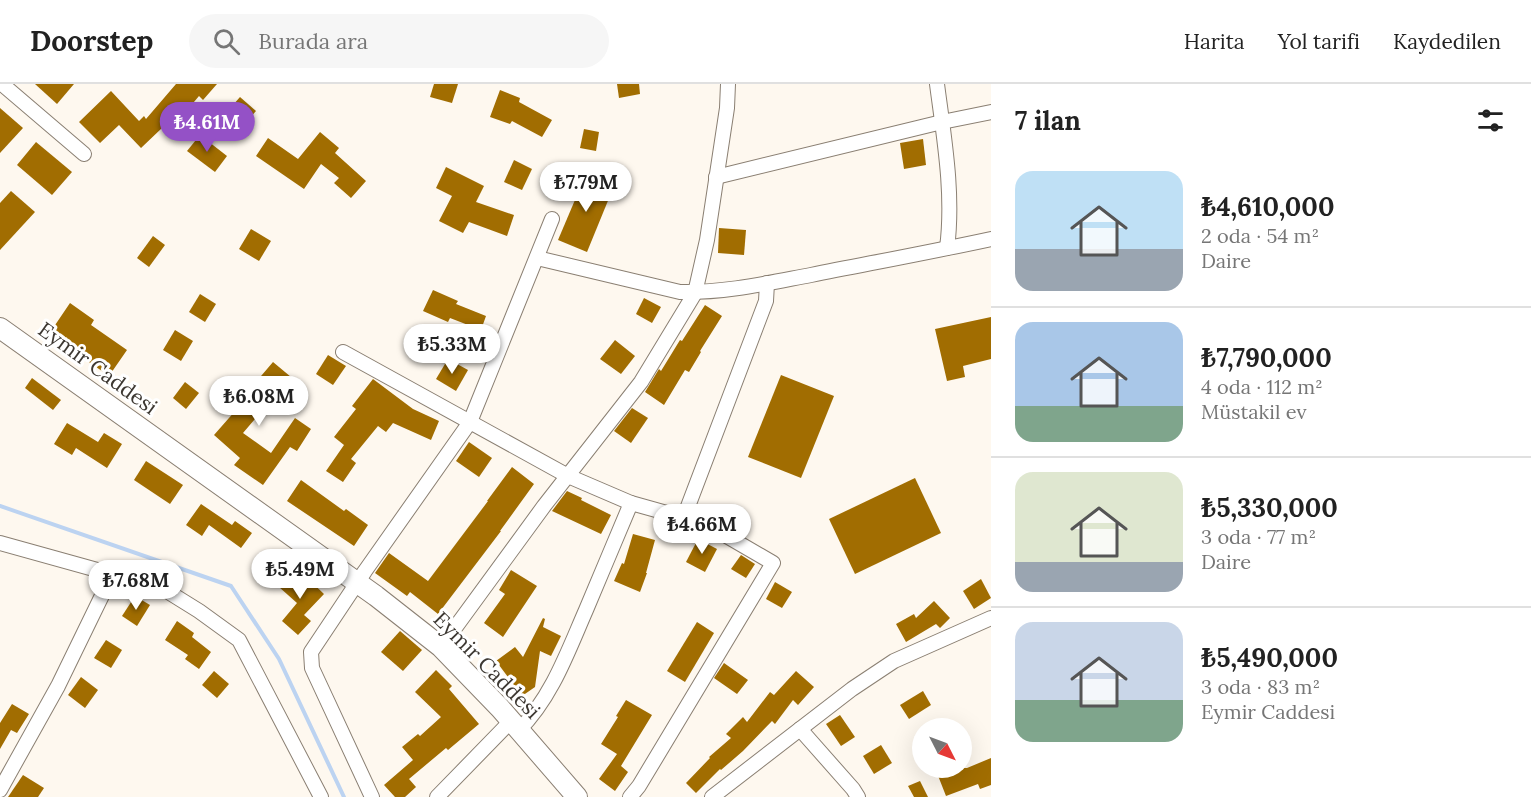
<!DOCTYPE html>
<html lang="tr">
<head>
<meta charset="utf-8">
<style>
  :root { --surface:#fff; --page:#f6f6f6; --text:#222; --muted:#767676; --line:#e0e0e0; --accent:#9451c6 }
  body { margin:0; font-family:Lora,serif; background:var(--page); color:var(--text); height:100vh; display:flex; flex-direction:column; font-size:22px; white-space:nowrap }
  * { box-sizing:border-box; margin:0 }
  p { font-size:20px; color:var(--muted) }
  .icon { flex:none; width:33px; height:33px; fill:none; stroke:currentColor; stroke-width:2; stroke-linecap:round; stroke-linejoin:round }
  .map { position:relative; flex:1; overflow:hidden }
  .details { display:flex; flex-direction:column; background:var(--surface); width:540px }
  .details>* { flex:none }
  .needle { width:39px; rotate:132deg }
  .tools { position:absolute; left:912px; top:634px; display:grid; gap:12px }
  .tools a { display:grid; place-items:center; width:60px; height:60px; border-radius:50%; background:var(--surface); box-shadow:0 6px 24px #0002; font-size:30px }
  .price { position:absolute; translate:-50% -51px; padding:0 14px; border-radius:21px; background:#fff; color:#222; font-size:20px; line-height:39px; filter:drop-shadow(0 2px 3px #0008) }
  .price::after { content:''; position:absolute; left:50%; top:36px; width:18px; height:14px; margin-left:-9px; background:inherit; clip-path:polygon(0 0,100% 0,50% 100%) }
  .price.selected { background:var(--accent); color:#fff }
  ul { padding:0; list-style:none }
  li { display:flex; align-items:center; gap:18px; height:150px; padding:0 24px }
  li+li { border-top:2px solid var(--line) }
  li span { display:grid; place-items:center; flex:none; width:168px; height:120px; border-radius:18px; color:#555 }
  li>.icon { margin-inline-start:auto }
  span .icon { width:72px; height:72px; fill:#fffc; stroke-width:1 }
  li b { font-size:26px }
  h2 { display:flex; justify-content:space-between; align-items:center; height:72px; padding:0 24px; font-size:26px }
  header { display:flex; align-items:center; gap:36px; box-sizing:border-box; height:84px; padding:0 30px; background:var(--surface); border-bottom:2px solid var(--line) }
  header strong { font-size:28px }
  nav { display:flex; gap:33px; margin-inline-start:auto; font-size:21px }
  .search { width:420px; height:54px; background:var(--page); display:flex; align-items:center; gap:15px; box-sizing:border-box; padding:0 21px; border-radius:33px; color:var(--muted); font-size:22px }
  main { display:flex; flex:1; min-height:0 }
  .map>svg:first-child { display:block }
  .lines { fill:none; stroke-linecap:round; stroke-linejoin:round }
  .stream { stroke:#bcd3f1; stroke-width:4 }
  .building { fill:#a16d01 }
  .street-casing { stroke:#8a7f72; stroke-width:16 }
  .secondary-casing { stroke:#8a7f72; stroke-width:22 }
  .street { stroke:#fff; stroke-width:14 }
  .secondary { stroke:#fff; stroke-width:20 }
  .labels { text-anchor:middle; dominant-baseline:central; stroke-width:6; stroke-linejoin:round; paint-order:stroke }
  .street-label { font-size:21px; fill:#3d3832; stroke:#fff }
</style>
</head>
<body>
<header>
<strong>Doorstep</strong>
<div class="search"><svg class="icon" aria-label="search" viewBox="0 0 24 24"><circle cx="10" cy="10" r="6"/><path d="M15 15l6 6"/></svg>Burada ara</div>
<nav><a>Harita</a><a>Yol tarifi</a><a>Kaydedilen</a></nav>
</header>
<main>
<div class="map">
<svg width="991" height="713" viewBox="0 0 991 713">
  <rect width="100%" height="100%" fill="#fef8ef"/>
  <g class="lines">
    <polyline class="stream" points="0,422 231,502 279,575 344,713"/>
  </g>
  <g class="building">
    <polygon points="35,0 74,0 57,20"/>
    <polygon points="176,0 217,0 203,16 199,12 168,49 162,44 141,64 119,41 100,59 79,38 111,7 139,37 144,32 146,35"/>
    <polygon points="434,0 458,0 452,19 430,13"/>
    <polygon points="617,0 639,0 640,10 619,14"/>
    <polygon points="500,6 520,14 519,18 552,36 542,53 512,37 510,40 490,33"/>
    <polygon points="240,13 256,27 242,43 226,29"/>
    <polygon points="0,24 23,44 0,69"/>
    <polygon points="584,45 599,48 596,67 580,64"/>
    <polygon points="320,48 339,64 335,69 366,97 351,114 334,99 339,94 321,80 304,105 256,72 268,54 298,75"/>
    <polygon points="200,51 227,72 215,88 187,67"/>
    <polygon points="923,55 926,81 904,85 900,59"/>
    <polygon points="36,58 72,88 52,111 17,81"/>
    <polygon points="514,76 532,85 522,106 504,98"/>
    <polygon points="446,83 484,102 476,118 514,131 507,152 469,138 463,149 439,137 452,112 436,104"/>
    <polygon points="586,90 614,102 587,168 558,156"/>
    <polygon points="11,107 35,128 0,166 0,119"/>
    <polygon points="719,144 746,146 744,171 718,169"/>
    <polygon points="251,145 271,157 259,177 239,165"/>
    <polygon points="153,152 165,161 149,183 137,174"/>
    <polygon points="433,206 458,217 456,220 486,232 481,246 450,234 448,238 423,227"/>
    <polygon points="200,210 216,220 205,238 189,228"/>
    <polygon points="644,214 661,223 652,239 636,230"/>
    <polygon points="70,219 94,236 91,241 127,266 109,292 49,250"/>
    <polygon points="705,221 722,232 700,267 701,268 689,288 685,286 664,321 645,308 659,285 661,287 680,256 682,257"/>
    <polygon points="991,233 991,275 963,282 965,293 947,297 935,245"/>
    <polygon points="175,246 193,257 181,277 163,266"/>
    <polygon points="615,256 635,272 621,290 600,275"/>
    <polygon points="328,271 346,282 333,301 316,290"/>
    <polygon points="448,275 468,286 456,307 436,295"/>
    <polygon points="273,278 291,293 243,349 271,369 295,334 311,345 297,367 290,363 263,401 234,381 240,374 214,351 236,326 231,321 247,303 250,305"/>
    <polygon points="781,291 834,312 801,394 748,373"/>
    <polygon points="32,294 61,316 53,326 25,304"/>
    <polygon points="373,295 413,325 439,337 431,356 393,339 386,348 378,342 351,375 356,379 343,398 326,387 344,361 334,353 356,325 352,322"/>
    <polygon points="185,298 199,309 186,325 173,314"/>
    <polygon points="632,324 648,334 631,359 614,347"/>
    <polygon points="67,339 98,358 104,349 122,360 107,384 76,364 72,371 54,360"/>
    <polygon points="469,358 492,374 479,393 456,377"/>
    <polygon points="146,377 183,401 170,420 134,396"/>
    <polygon points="512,383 534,400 500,447 501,447 438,530 410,508 407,512 375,489 389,469 428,497 488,417 487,417"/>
    <polygon points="915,394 941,449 855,490 829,435"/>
    <polygon points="301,396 344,427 346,425 368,441 354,462 287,417"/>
    <polygon points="567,407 582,414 581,416 611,431 601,450 552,427"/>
    <polygon points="201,420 232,441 235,437 252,449 241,464 209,441 202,452 186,441"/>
    <polygon points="633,450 655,456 646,489 647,489 640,508 614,497 622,479 624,480"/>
    <polygon points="698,455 717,465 705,488 686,478"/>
    <polygon points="741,471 755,480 746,494 731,485"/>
    <polygon points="297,484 324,510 304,531 311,537 298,551 282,537 297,519 279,503"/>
    <polygon points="511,486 537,502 503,553 484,539 505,510 499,506"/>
    <polygon points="981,495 991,514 974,525 963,507"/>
    <polygon points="775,498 792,508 782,524 766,515"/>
    <polygon points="135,512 150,521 137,542 122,532"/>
    <polygon points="934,517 950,534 940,544 936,540 906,558 896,540 914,530 916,534"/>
    <polygon points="543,534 545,535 543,543 561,552 551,572 540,567 535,603 522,612 496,577 515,563 523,573"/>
    <polygon points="177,537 194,549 192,553 211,568 199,585 185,575 188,571 165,556"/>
    <polygon points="697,538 714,549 685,598 667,587"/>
    <polygon points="400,547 422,566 403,587 381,568"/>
    <polygon points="106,556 122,566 111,584 94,574"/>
    <polygon points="724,579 748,596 737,610 714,594"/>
    <polygon points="436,586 452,602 449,605 479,640 448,666 446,664 409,695 416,703 405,713 395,713 384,701 413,676 402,663 418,650 420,652 441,633 415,608"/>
    <polygon points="214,587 229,600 217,614 202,601"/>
    <polygon points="796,587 814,603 798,621 793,616 775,640 772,637 743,667 721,686 720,685 696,709 686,699 710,674 709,673 731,654 726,650 743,633 747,638 770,608 774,611"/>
    <polygon points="81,593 98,606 85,624 68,611"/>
    <polygon points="923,607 931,621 909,635 900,621"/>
    <polygon points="626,616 652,631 621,682 628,688 615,707 599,695 617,670 601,660 618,633 616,632"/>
    <polygon points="12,620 29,630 17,649 11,646 0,665 0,639"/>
    <polygon points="840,631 855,653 841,662 826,640"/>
    <polygon points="881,661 892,679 874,690 863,672"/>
    <polygon points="991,674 991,701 980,705 978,700 946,712 935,684 967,684"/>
    <polygon points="23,691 44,704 38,713 8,713"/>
    <polygon points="920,697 928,713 914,713 908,702"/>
  </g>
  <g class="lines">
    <defs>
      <g id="street">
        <polyline points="2,0 84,70"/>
        <path d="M937 0C944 54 954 110 947 164"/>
        <polyline points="716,93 942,38 991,28"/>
        <path d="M537 174 680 208C725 209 768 199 811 191 871 179 931 168 991 155"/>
        <polyline points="343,268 568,392 631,419 706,440 773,479 639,702 630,713"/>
        <polyline points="684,433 766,217 767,199"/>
        <polyline points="0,459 162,504 199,527 239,556 321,713"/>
        <polyline points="441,563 544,422 641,298 695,209 707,156 727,24 728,0"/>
        <polyline points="800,645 853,705 858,713"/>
        <path d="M519 646C552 613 568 567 586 526 601 490 616 455 631 419"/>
        <polyline points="0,706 58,602 112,491"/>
        <polyline points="372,713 312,584 311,568 365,487 470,338 552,135"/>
        <polyline points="437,713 511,637"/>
        <polyline points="712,713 852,605 894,577 991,534"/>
      </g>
      <polyline id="secondary" points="0,244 376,512 441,563 500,624 577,713"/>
    </defs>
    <use href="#street" class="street-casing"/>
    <use href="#secondary" class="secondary-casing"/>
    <use href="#street" class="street"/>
    <use href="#secondary" class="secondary"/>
  </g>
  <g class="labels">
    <g class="street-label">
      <text transform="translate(98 284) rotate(36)">Eymir Caddesi</text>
      <text transform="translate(487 581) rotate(45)">Eymir Caddesi</text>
    </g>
  </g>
</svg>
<div class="tools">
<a><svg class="needle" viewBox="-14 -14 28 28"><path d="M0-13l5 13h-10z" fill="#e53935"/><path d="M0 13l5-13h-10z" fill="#767676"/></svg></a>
</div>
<b class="price selected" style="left:207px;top:69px">₺4.61M</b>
<b class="price" style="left:586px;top:129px">₺7.79M</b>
<b class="price" style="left:452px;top:291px">₺5.33M</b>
<b class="price" style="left:259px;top:343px">₺6.08M</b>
<b class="price" style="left:702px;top:471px">₺4.66M</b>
<b class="price" style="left:300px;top:516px">₺5.49M</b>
<b class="price" style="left:136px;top:527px">₺7.68M</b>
</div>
<section class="details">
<h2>7 ilan<svg class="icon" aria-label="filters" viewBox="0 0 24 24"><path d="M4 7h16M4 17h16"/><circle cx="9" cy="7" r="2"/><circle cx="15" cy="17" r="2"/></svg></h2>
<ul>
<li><span style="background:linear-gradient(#bfe0f5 65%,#9aa5b1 0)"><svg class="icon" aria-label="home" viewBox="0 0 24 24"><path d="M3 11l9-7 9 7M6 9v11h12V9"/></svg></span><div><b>₺4,610,000</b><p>2 oda · 54 m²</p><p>Daire</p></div></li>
<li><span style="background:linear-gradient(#a9c7e8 70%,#7fa58c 0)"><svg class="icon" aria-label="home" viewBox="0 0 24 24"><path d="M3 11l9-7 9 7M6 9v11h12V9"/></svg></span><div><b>₺7,790,000</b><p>4 oda · 112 m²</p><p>Müstakil ev</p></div></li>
<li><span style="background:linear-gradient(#dfe7d0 75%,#9aa5b1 0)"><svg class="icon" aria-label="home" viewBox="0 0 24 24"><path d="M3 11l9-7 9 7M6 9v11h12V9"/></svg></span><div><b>₺5,330,000</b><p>3 oda · 77 m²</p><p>Daire</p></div></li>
<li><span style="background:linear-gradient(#c9d6e8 65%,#7fa58c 0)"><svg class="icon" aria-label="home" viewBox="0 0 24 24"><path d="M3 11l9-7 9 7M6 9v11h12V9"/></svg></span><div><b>₺5,490,000</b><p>3 oda · 83 m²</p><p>Eymir Caddesi</p></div></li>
</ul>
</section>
</main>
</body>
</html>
